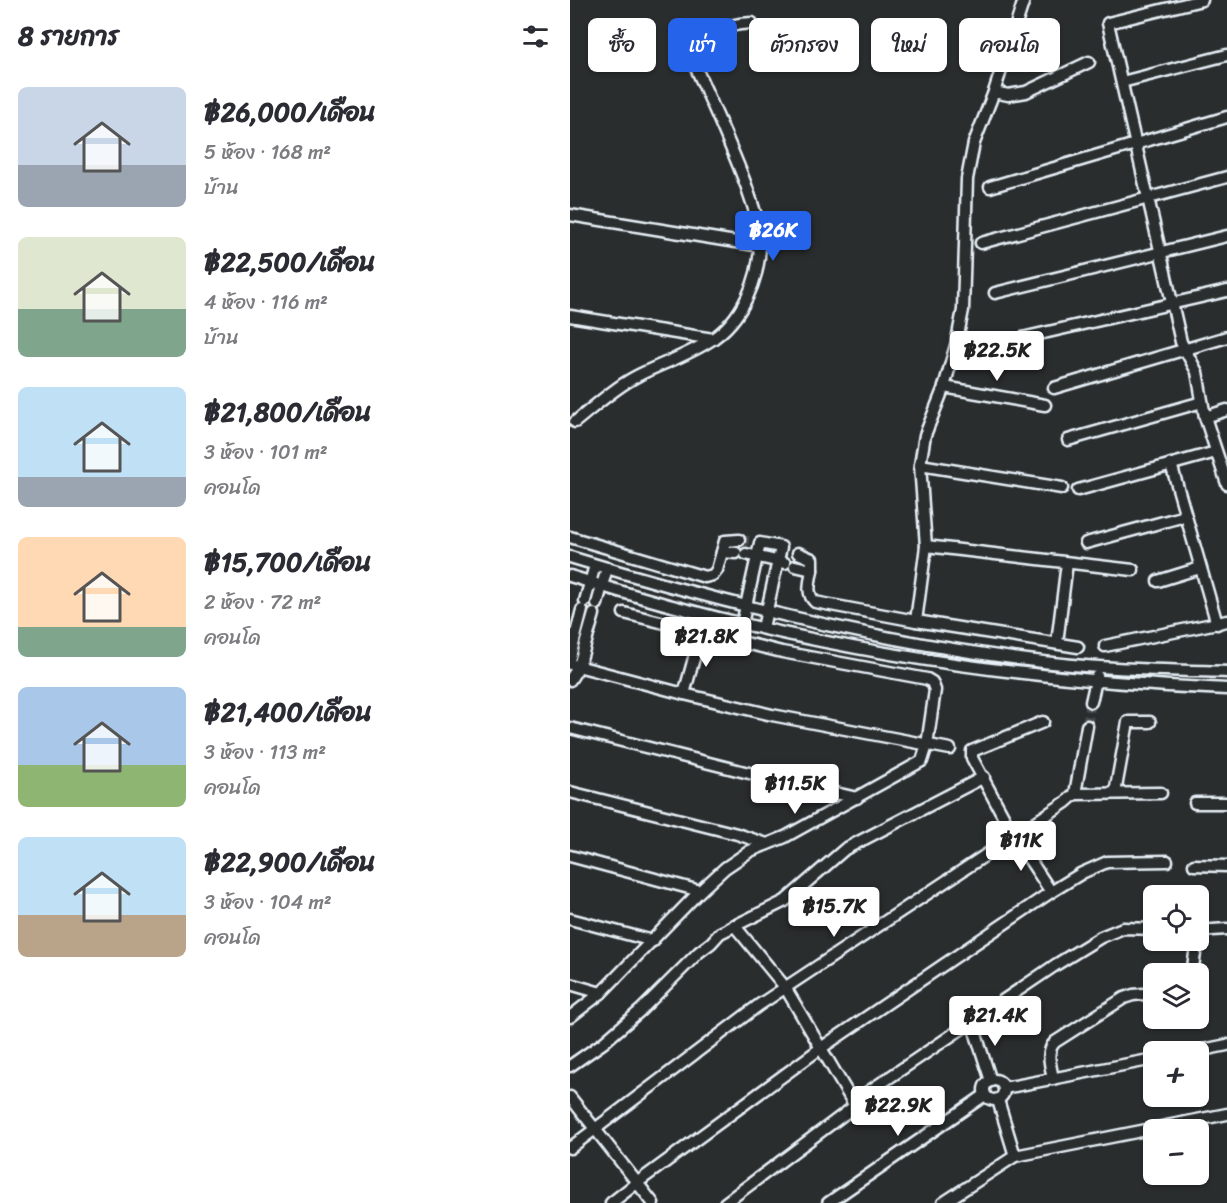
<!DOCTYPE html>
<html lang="th">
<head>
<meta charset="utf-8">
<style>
  :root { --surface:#fff; --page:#f2f2f3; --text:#2b2b33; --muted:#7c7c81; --accent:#2563eb }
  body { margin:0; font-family:Sriracha,"Playpen Sans Thai",sans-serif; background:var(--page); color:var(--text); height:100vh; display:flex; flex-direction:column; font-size:22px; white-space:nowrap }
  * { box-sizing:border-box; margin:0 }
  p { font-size:20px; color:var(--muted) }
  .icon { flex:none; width:33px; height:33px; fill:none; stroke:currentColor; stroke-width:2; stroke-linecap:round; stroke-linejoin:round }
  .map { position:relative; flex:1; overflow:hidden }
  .drawer { display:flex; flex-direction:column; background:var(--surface); width:570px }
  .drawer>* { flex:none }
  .top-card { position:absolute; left:18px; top:18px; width:549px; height:54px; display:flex; gap:12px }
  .tools { position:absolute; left:573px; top:885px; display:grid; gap:12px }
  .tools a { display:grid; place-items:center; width:66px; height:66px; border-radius:9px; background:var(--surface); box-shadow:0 2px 4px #0004; font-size:30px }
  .price { position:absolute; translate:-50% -51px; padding:0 14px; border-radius:6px; background:#fff; color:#222; font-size:20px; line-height:39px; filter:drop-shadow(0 2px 3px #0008) }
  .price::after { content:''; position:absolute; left:50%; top:36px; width:18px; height:14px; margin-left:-9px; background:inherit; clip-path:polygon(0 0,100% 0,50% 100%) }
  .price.on { background:var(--accent); color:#fff }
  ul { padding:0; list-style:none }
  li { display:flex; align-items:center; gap:18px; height:150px; padding:0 18px }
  li span { display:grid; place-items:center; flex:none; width:168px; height:120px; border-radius:9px; color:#555 }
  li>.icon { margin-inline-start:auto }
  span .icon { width:72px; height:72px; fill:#fffc; stroke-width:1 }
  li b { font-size:26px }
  h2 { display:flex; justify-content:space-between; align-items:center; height:72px; padding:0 18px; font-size:26px }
  .chip { padding:0 21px; border-radius:9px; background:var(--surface); box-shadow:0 2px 4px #0004; font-size:21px; line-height:54px }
  .chip.on { background:var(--accent); color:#fff }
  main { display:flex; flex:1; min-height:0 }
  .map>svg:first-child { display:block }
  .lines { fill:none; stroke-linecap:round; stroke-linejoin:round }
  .street-tunnel { stroke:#464a4c; stroke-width:10; stroke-dasharray:10 5; stroke-linecap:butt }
  .street-casing { stroke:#e8f1f8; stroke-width:15 }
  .street { stroke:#2a2d2e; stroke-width:10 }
</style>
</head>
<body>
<main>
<section class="drawer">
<h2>8 รายการ<svg class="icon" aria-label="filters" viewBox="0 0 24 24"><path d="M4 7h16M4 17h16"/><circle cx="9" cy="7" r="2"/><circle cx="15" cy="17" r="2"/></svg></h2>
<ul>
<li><span style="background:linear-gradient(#c9d6e8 65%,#9aa5b1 0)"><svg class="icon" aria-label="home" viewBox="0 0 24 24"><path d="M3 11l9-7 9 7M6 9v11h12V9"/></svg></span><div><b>฿26,000/เดือน</b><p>5 ห้อง · 168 m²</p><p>บ้าน</p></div></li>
<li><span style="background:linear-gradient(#dfe7d0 60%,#7fa58c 0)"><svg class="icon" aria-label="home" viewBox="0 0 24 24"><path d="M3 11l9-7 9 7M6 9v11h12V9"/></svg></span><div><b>฿22,500/เดือน</b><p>4 ห้อง · 116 m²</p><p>บ้าน</p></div></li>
<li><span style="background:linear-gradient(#bfe0f5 75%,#9aa5b1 0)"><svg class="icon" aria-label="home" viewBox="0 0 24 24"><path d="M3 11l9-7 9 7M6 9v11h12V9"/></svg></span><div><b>฿21,800/เดือน</b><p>3 ห้อง · 101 m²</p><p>คอนโด</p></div></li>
<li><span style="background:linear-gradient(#ffd9b3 75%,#7fa58c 0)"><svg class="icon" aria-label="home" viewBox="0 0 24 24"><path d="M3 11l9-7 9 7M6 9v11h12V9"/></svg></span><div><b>฿15,700/เดือน</b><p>2 ห้อง · 72 m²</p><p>คอนโด</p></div></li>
<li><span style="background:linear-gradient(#a9c7e8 65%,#8fb573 0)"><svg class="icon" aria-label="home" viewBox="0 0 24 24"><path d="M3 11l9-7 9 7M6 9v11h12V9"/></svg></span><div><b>฿21,400/เดือน</b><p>3 ห้อง · 113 m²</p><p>คอนโด</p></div></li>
<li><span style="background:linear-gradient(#bfe0f5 65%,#b9a48a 0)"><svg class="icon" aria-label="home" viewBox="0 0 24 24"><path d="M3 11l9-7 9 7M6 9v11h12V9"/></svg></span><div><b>฿22,900/เดือน</b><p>3 ห้อง · 104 m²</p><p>คอนโด</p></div></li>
</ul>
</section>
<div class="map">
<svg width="657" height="1203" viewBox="0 0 657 1203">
  <rect width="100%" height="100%" fill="#2a2d2e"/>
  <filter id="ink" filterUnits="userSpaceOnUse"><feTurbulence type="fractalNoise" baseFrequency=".0167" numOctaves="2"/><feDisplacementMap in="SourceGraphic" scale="12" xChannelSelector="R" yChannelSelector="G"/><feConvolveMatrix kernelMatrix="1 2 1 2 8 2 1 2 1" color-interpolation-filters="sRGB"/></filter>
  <g filter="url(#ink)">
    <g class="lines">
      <g class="street-tunnel">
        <polyline points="169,540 179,541"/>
        <polyline points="517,726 521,702"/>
      </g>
      <defs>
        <g id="street">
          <polyline points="632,0 538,23 611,342 627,372 635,417 657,484"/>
          <polyline points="552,82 657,55"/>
          <polyline points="424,92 438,95 456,92 519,62"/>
          <polyline points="420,187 657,117"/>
          <polyline points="0,215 190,246"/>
          <polyline points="411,243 657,177"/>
          <polyline points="425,293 657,236"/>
          <polyline points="0,316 143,339"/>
          <polyline points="452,338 657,291"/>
          <polyline points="374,387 475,405"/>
          <polyline points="484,388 657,337"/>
          <polyline points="635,417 657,410"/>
          <path d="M5 422C25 406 44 388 67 376 92 363 117 356 141 340 172 320 190 279 190 242 190 223 182 203 176 185 161 145 143 106 126 68 123 35 154 24 182 23"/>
          <polyline points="498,440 632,402"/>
          <polyline points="601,464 647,624"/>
          <polyline points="350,465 492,488"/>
          <polyline points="508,490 646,452"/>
          <polyline points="0,537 135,577 143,575 147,570 152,552"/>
          <polyline points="516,543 615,516"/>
          <polyline points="356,546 563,570"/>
          <polyline points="166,553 152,552 155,541 169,540"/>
          <polyline points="176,554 215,563"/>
          <path d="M0 557C150 603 301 640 457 660 523 669 590 670 657 672"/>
          <polyline points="225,566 242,570 242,559 228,553"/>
          <path d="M242 570C240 582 236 594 245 602L346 621 356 546 350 465 355 435 374 387 386 345 393 310 397 179 404 143 424 92 454 0"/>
          <path d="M0 576C213 644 433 680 657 689"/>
          <polyline points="588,581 630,568"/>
          <polyline points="15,601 25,565"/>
          <polyline points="27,604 37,568"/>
          <polyline points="346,621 508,647"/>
          <polyline points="172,624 190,543 211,547 193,628"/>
          <polyline points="487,643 497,563"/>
          <polyline points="535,646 657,621"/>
          <polyline points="0,657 12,610"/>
          <polyline points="0,664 114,694 202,715 380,749"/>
          <polyline points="0,680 9,666 24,614"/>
          <polyline points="114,694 131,633"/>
          <polyline points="521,702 527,676"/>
          <polyline points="473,722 402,751 402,758 444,836 481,892"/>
          <polyline points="0,728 175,772 287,798"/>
          <polyline points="0,792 167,834 197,844"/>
          <polyline points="545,793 558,722 580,722"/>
          <polyline points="505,794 591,793"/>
          <polyline points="625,803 657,803"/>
          <polyline points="0,856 130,891"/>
          <polyline points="624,865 657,866"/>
          <polyline points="0,919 83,941"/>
          <polyline points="628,931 657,929"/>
          <polyline points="622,974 627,940"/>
          <polyline points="0,984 31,993"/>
          <polyline points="0,1017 31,993 130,891 155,868 180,851 215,837 352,761 357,745 365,690 362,682 357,679 212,652 54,613"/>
          <polyline points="402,1022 421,1081"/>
          <polyline points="623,1052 657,1045"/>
          <polyline points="0,1066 33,1043 71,1010 129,952 141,943 150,933 215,901 275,849 414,777"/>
          <path d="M483 1079C481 1066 475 1052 485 1042L554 998 563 995 584 993"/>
          <circle cx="424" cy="1090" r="10"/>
          <polyline points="434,1088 584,1059"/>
          <polyline points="295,1094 487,964 531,937 553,928 584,929"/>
          <polyline points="0,1097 83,1203"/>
          <polyline points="428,1100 445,1156"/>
          <polyline points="0,1148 189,1005 496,802 505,794 517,726"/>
          <polyline points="41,1203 68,1182 251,1048 481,892 512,873 537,862 597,861"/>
          <polyline points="155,1203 285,1106 215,987 164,925"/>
          <polyline points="258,1203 415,1095"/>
          <polyline points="373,1203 445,1156 657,1114"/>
        </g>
      </defs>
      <use href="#street" class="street-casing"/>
      <use href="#street" class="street"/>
    </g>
  </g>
</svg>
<div class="tools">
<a><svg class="icon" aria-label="locate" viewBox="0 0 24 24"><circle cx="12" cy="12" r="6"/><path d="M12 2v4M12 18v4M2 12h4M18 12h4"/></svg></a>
<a><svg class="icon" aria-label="layers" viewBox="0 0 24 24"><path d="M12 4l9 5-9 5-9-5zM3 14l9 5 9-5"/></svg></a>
<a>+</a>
<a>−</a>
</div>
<b class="price on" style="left:203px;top:262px">฿26K</b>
<b class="price" style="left:427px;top:382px">฿22.5K</b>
<b class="price" style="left:136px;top:668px">฿21.8K</b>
<b class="price" style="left:225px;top:815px">฿11.5K</b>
<b class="price" style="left:451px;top:872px">฿11K</b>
<b class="price" style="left:264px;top:938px">฿15.7K</b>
<b class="price" style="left:425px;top:1047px">฿21.4K</b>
<b class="price" style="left:328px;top:1137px">฿22.9K</b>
<div class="top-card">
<a class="chip">ซื้อ</a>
<a class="chip on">เช่า</a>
<a class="chip">ตัวกรอง</a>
<a class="chip">ใหม่</a>
<a class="chip">คอนโด</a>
</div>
</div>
</main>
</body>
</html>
